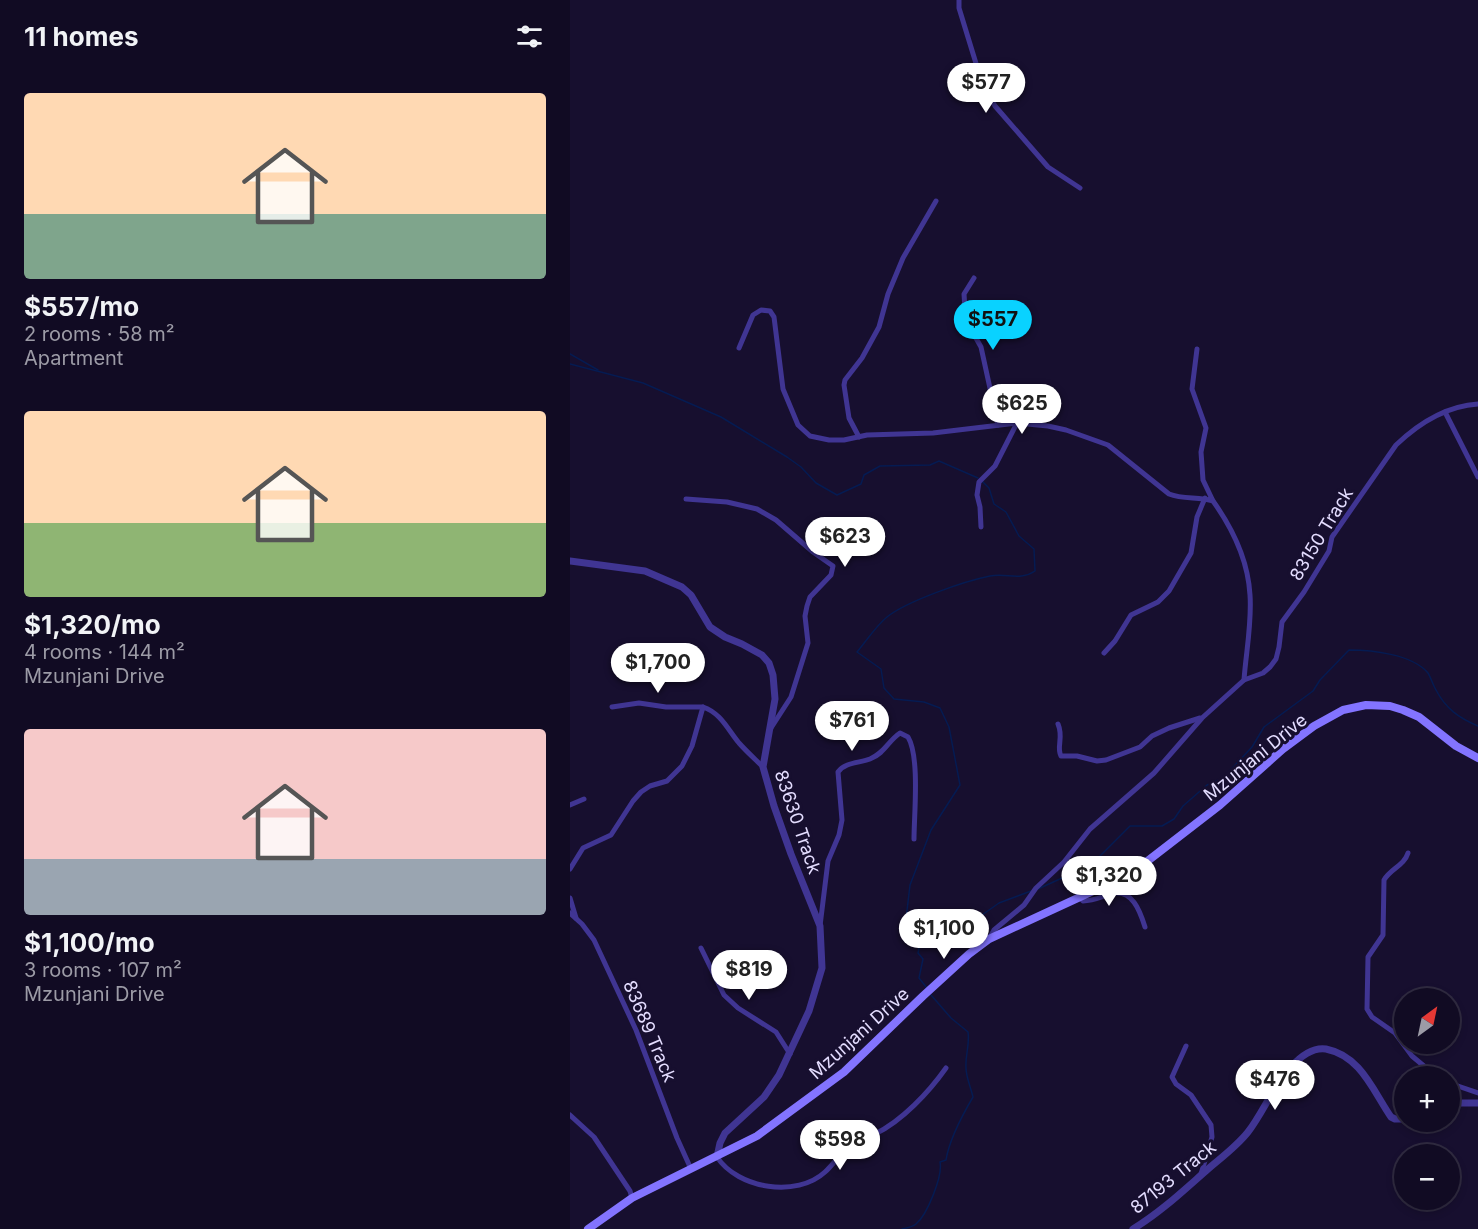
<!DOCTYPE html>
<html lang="en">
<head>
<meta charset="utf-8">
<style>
  :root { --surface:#110b23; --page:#1a142b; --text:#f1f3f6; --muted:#9c9ba6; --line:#302b41; --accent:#09d2ff }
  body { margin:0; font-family:Inter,sans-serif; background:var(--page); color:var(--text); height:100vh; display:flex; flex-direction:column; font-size:22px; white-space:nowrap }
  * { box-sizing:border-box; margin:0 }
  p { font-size:20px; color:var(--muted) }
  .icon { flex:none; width:33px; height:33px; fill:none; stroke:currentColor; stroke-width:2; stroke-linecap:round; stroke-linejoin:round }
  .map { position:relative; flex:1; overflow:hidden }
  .side { display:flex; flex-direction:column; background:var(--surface); width:570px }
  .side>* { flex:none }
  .needle { width:39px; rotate:33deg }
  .buttons { position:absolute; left:824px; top:988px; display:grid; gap:12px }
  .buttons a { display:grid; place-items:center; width:66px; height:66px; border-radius:50%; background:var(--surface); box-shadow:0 3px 9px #0003,0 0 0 2px var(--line); font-size:30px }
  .price { position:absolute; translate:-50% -51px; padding:0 14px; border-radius:21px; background:#fff; color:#222; font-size:20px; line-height:39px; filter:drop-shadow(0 2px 3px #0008) }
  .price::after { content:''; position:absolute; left:50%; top:36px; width:18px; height:14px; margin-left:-9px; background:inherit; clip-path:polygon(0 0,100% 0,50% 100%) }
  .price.current { background:var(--accent); color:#111 }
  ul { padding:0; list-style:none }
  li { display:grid; align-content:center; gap:12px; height:318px; padding:0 24px }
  li span { display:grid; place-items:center; height:186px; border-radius:6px; color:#555 }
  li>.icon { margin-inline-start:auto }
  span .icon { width:108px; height:108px; fill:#fffc; stroke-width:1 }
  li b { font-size:26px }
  h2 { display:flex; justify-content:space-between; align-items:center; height:72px; padding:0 24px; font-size:26px }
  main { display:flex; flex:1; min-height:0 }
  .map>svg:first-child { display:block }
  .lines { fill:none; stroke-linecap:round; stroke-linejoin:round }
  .stream { stroke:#051b52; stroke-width:1.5 }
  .minor { stroke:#403593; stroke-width:5 }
  .tertiary { stroke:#403593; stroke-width:7 }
  .secondary { stroke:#8374ff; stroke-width:8 }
  .labels { text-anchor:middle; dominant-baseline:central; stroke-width:6; stroke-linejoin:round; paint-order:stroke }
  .street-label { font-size:18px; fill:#e4ddff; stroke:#170f2f }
</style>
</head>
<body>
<main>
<section class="side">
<h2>11 homes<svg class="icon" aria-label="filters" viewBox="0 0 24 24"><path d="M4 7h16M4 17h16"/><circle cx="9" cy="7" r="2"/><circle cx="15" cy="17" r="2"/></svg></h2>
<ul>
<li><span style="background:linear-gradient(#ffd9b3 65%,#7fa58c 0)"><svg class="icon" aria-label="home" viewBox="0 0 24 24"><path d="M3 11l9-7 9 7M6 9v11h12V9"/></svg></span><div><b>$557/mo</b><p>2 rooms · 58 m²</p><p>Apartment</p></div></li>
<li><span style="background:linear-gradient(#ffd9b3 60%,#8fb573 0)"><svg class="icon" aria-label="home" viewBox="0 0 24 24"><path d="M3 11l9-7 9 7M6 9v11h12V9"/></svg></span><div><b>$1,320/mo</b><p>4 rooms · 144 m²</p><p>Mzunjani Drive</p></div></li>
<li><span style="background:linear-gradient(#f6c9c9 70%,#9aa5b1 0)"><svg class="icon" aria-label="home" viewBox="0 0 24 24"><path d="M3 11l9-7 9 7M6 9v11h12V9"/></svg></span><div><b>$1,100/mo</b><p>3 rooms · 107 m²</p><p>Mzunjani Drive</p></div></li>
</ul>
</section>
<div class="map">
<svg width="908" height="1229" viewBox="0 0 908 1229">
  <rect width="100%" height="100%" fill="#170f2f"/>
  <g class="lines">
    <g class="stream">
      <polyline points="0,354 28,370"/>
      <polyline points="0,364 73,383 151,417 217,457 231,467 246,483 267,495 291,484 294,475 310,466 360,465 369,461 408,478"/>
      <path d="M468 889 503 873 529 857 560 826H592L604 819 613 806 637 785 653 778 682 747 694 727 743 691 750 680 779 650C801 650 842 654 858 673 861 678 863 685 866 690 876 709 889 718 908 726"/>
      <path d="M354 943 336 919 340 885 361 830 390 785 379 727 370 708 354 702 324 699 314 688 311 669 287 652C297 640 306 626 317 617 337 601 395 581 420 576 437 573 450 581 465 571L464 549 449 536 436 512 424 504 419 488 412 481"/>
      <polyline points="357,988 349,978 353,959 348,953 349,948 354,943 367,939 379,928 402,916 412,915 429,903 461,891"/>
      <path d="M332 1229C336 1228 343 1227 346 1224 357 1215 373 1176 370 1162L376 1160C379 1141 393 1114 403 1097 401 1088 396 1077 396 1068 395 1055 400 1045 398 1032L381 1018 361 995"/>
    </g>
    <g class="minor">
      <polyline points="389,0 389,8 412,83 425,106 478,167 510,188"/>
      <polyline points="404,278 394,294 395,309 398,324 411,347 428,425"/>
      <path d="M169 348 183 315 191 310 200 311 204 317 213 389 228 425 240 436 259 440H274L297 435 363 433 447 423 478 426 496 430 538 445 599 494C614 500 629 496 643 501L633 480 631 452 636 428 622 389 627 349"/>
      <polyline points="875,412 908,477"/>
      <polyline points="289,437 279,418 274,385 275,380 292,358 309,327 318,294 333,258 366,201"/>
      <polyline points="116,499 157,502 187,509 206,520 243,552 263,566 261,575 240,597 237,606 235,616 238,643 221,697 201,728"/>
      <path d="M643 501C663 529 678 560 680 595 682 623 676 652 674 680"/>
      <polyline points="411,527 410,507 407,495 409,482 425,466 447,423"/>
      <polyline points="534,653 545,641 561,615 588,602 599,591 621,553 627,517 635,498"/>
      <polyline points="42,707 69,703 96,707 133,707"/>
      <path d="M488 724C494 738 486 747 491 756H507L527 761 536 760 570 747 582 736 599 728 630 718"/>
      <polyline points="0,805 14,799"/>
      <path d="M838 853C834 866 821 868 814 880L813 935 798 957 797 1009 802 1017 825 1033 842 1056 867 1077"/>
      <path d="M0 869 13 848 41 835 63 801 71 792 80 786 97 781 112 766 122 746 133 707C151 713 158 730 169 743 177 752 185 759 193 767"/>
      <path d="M510 897 513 901C523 901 531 897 541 894 562 888 570 911 575 927"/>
      <polyline points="0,898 6,918"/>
      <polyline points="0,913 12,924 24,940 66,1030 107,1138 121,1169"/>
      <path d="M250 926 258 861 269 835 272 820 268 772C275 762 290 763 300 759 315 753 318 741 330 733L338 737C350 757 344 815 344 839"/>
      <path d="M419 939 424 930 454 905 466 888 494 862 520 829 584 773 632 718 674 680 693 673 700 667 706 659 709 647 712 622 734 592 759 551 762 537 826 445C848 424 877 406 908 404"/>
      <polyline points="131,948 154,995 168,1008 206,1032 220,1054"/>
      <polyline points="616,1046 602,1077 606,1084 621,1095 641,1125 642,1137 631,1174"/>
      <polyline points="879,1083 908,1093"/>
      <polyline points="0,1115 24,1137 60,1191 62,1198"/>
      <path d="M147 1157C168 1189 227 1198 255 1172 265 1163 272 1150 284 1142 290 1137 298 1137 305 1134 332 1121 359 1092 376 1068"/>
    </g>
    <g class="tertiary">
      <polyline points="0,561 75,571 112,587 121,595 140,627 155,637 172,644 192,655 199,663 203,675 205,699 193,767 204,806 221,854 250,926 252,968 239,1011 209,1075 194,1097 155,1133 150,1143 147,1157"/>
      <polyline points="879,1103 908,1103"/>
      <path d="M563 1229C591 1212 614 1190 638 1169 652 1157 667 1146 678 1132 694 1111 703 1086 721 1067 730 1057 742 1047 756 1049 791 1056 803 1091 821 1117L825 1119H834"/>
    </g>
    <polyline class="secondary" points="18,1229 62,1198 187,1136 274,1072 353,996 399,954 419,939 562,873 650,805 713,749 744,726 773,710 796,705 820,706 833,710 849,717 886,746 908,758"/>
  </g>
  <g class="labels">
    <g class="street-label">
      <text transform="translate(751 534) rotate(-59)">83150 Track</text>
      <text transform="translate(685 757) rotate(-39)">Mzunjani Drive</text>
      <text transform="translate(228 822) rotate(71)">83630 Track</text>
      <text transform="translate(80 1031) rotate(67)">83689 Track</text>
      <text transform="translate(289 1033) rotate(-42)">Mzunjani Drive</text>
      <text transform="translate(603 1177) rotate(-39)">87193 Track</text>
    </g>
  </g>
</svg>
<div class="buttons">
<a><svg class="needle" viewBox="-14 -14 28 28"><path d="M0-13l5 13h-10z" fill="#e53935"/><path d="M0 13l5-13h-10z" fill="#9c9ba6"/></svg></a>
<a>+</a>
<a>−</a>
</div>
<b class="price" style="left:416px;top:114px">$577</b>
<b class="price current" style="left:423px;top:351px">$557</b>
<b class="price" style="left:452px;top:435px">$625</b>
<b class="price" style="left:275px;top:568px">$623</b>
<b class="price" style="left:88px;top:694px">$1,700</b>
<b class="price" style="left:282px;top:752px">$761</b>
<b class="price" style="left:539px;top:907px">$1,320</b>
<b class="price" style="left:374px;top:960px">$1,100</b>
<b class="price" style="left:179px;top:1001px">$819</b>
<b class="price" style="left:705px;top:1111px">$476</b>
<b class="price" style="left:270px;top:1171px">$598</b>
</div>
</main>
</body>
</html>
